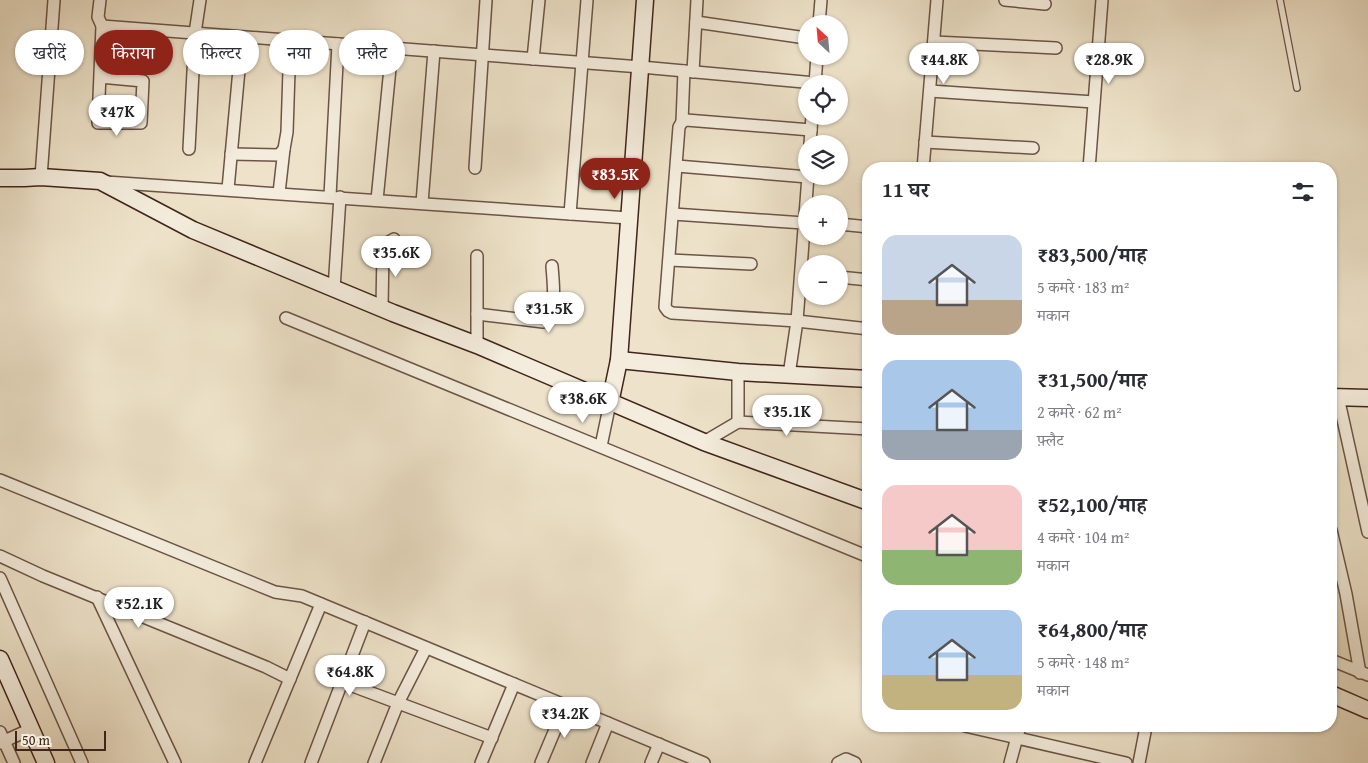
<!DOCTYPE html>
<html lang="hi">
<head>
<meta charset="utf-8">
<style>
  :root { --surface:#fff; --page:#f7f7f7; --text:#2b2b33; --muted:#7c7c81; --accent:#8f2418 }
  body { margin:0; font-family:"Gentium Book Plus","Noto Serif Devanagari",serif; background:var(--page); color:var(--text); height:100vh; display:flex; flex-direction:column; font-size:19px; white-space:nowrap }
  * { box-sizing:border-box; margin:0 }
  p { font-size:16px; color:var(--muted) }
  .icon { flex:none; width:28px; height:28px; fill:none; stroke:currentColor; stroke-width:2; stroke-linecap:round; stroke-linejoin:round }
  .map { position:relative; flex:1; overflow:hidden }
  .sheet { position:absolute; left:862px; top:162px; width:475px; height:570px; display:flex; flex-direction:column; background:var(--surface); border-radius:20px; box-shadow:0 1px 4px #0004 }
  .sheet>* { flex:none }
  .guide { position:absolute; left:15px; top:30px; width:475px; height:45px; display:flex; gap:10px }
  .needle { width:32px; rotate:334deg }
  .tools { position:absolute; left:798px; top:15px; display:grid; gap:10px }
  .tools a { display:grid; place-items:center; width:50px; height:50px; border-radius:50%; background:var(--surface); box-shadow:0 1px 4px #0004; font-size:25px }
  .scale { position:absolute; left:15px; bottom:12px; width:91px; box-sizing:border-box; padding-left:5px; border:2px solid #40251a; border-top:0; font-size:14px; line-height:18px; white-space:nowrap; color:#40251a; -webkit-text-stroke:4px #f4eddd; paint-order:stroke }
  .price { position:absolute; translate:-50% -42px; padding:0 11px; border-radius:18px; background:#fff; color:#222; font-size:16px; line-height:32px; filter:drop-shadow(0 1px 2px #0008) }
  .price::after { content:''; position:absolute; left:50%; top:30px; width:15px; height:11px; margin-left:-8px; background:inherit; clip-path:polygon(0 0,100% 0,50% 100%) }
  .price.selected { background:var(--accent); color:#fff }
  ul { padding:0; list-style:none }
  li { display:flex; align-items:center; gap:15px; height:125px; padding:0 20px }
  li span { display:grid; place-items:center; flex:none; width:140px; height:100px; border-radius:15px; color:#555 }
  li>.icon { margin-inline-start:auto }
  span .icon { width:60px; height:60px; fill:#fffc; stroke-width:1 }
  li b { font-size:21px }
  h2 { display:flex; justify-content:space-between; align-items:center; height:60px; padding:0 20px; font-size:21px }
  .chip { padding:0 18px; border-radius:22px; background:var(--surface); box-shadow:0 1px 4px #0004; font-size:18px; line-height:45px }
  .chip.selected { background:var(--accent); color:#fff }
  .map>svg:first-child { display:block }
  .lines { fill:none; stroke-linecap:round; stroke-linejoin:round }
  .lane-casing { stroke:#6c5446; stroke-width:8 }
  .street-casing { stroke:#6c5446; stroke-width:14 }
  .secondary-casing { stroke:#40251a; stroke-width:19 }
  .lane { stroke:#f4eddd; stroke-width:5.5 }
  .street { stroke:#f4eddd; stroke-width:11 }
  .secondary { stroke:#f4eddd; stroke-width:16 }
</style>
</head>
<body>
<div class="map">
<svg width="1368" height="763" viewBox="0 0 1368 763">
  <rect width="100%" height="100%" fill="#eee3ca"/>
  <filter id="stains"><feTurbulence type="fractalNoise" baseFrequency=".004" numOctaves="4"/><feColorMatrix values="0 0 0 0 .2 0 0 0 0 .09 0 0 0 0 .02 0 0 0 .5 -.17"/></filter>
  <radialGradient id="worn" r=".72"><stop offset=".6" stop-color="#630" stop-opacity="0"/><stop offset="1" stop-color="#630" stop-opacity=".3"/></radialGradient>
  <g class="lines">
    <defs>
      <polyline id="lane" points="1280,0 1297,88"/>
      <g id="street">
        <polyline points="100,0 98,17 102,26 98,121 98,123 141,123 143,81 100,77"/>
        <polyline points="1005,0 1045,4"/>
        <polyline points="696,22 806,38"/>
        <polyline points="819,24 821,0"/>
        <polyline points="102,26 641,67 815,83"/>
        <polyline points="934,42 1056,48"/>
        <polyline points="533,59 539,0"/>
        <polyline points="693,72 697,0"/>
        <polyline points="815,84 817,56"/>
        <polyline points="930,91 1094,102"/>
        <polyline points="682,122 684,71"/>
        <polyline points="811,130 686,120 682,122 679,127 665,307 668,311 672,313 797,321 869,329"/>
        <polyline points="925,142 1033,148"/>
        <polyline points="810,144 812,116"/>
        <polyline points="189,149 195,33 200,0"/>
        <polyline points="231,154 279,155 284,149 287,132 290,40"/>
        <polyline points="677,166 808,177"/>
        <polyline points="475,168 486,0"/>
        <polyline points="923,169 937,0"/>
        <polyline points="1089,169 1102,0"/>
        <polyline points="41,177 54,0"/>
        <polyline points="106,182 629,218"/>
        <polyline points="228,189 242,37"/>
        <polyline points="279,193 284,149"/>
        <polyline points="330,196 338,44"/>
        <polyline points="377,200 392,48"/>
        <polyline points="422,203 434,51"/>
        <polyline points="570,214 587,0"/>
        <polyline points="673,214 804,223"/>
        <polyline points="839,224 869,227"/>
        <polyline points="670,260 751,264"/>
        <polyline points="839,277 869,280"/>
        <polyline points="334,289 340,197"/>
        <polyline points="382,308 383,250 387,243 394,239"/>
        <path d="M477 314 543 322C558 313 553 282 552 266"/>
        <polyline points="286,318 869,557"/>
        <polyline points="477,345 477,256"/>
        <polyline points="738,372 738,422"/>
        <polyline points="789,375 797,321 808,176"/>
        <polyline points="1338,397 1368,532"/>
        <polyline points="704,442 738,422 869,429"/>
        <polyline points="601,446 610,403"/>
        <polyline points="0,480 275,592 302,596 704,763"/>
        <polyline points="1331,530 1346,594 1360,673"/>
        <polyline points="0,556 43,576 266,667 290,679"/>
        <polyline points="0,578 82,763"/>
        <polyline points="97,597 175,763"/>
        <polyline points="1331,660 1368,675"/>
        <polyline points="342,682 492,738"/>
        <polyline points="965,726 1126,763"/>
        <polyline points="0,732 14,763"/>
        <polyline points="0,743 31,729"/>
        <polyline points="255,763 321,604"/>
        <polyline points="311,763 365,622"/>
        <polyline points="374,763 398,703 426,648"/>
        <polyline points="481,763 514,684"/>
        <polyline points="541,763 565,706"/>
        <polyline points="592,763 608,723"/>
        <polyline points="651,763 659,744"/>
        <polyline points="838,763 846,759 855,763"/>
        <polyline points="1010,763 1020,726"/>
        <polyline points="1139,763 1145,732 1144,726"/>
      </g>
      <g id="secondary">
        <polyline points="0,178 24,178 41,177 100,181 193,230 393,313 477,345 704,442 869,502"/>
        <polyline points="619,360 738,372 869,379"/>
        <polyline points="1331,397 1368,398"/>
        <polyline points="610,403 619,360 645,0"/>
        <polyline points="0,659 46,763"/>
        <polyline points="1331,694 1368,710"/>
      </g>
    </defs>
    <use href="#lane" class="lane-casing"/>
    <use href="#street" class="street-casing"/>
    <use href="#secondary" class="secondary-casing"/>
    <use href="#lane" class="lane"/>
    <use href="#street" class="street"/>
    <use href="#secondary" class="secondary"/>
  </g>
  <rect width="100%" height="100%" filter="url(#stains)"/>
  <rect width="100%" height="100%" fill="url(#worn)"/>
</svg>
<div class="tools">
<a><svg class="needle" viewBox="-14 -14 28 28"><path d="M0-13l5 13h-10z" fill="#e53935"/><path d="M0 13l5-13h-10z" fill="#7c7c81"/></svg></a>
<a><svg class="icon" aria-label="locate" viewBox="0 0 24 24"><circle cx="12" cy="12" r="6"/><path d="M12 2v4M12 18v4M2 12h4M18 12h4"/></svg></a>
<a><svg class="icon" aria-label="layers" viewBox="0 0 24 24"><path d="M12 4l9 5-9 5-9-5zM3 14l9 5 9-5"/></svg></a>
<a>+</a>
<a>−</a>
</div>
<div class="scale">50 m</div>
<b class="price" style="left:944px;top:85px">₹44.8K</b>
<b class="price" style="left:1109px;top:85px">₹28.9K</b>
<b class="price" style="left:117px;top:137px">₹47K</b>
<b class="price selected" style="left:615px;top:200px">₹83.5K</b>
<b class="price" style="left:396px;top:278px">₹35.6K</b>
<b class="price" style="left:549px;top:334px">₹31.5K</b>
<b class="price" style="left:583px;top:424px">₹38.6K</b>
<b class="price" style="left:787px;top:437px">₹35.1K</b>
<b class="price" style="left:139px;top:629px">₹52.1K</b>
<b class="price" style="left:350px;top:697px">₹64.8K</b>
<b class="price" style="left:565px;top:739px">₹34.2K</b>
<div class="guide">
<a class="chip">खरीदें</a>
<a class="chip selected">किराया</a>
<a class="chip">फ़िल्टर</a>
<a class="chip">नया</a>
<a class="chip">फ़्लैट</a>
</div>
<section class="sheet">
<h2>11 घर<svg class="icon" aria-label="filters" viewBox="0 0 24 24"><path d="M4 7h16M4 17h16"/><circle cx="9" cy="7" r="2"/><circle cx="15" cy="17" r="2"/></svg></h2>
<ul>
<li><span style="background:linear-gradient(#c9d6e8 65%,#b9a48a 0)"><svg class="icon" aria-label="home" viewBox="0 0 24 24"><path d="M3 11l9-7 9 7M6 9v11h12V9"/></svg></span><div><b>₹83,500/माह</b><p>5 कमरे · 183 m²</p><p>मकान</p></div></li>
<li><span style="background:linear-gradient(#a9c7e8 70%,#9aa5b1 0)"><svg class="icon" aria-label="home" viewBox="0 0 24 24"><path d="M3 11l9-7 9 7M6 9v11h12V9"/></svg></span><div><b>₹31,500/माह</b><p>2 कमरे · 62 m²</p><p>फ़्लैट</p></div></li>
<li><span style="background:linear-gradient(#f6c9c9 65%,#8fb573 0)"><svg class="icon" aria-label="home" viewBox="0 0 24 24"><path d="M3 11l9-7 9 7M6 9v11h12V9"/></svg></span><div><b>₹52,100/माह</b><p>4 कमरे · 104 m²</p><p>मकान</p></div></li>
<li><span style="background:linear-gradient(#a9c7e8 65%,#c2b280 0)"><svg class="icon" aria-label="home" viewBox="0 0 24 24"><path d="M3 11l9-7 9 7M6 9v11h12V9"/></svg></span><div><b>₹64,800/माह</b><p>5 कमरे · 148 m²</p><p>मकान</p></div></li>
</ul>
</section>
</div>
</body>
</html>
